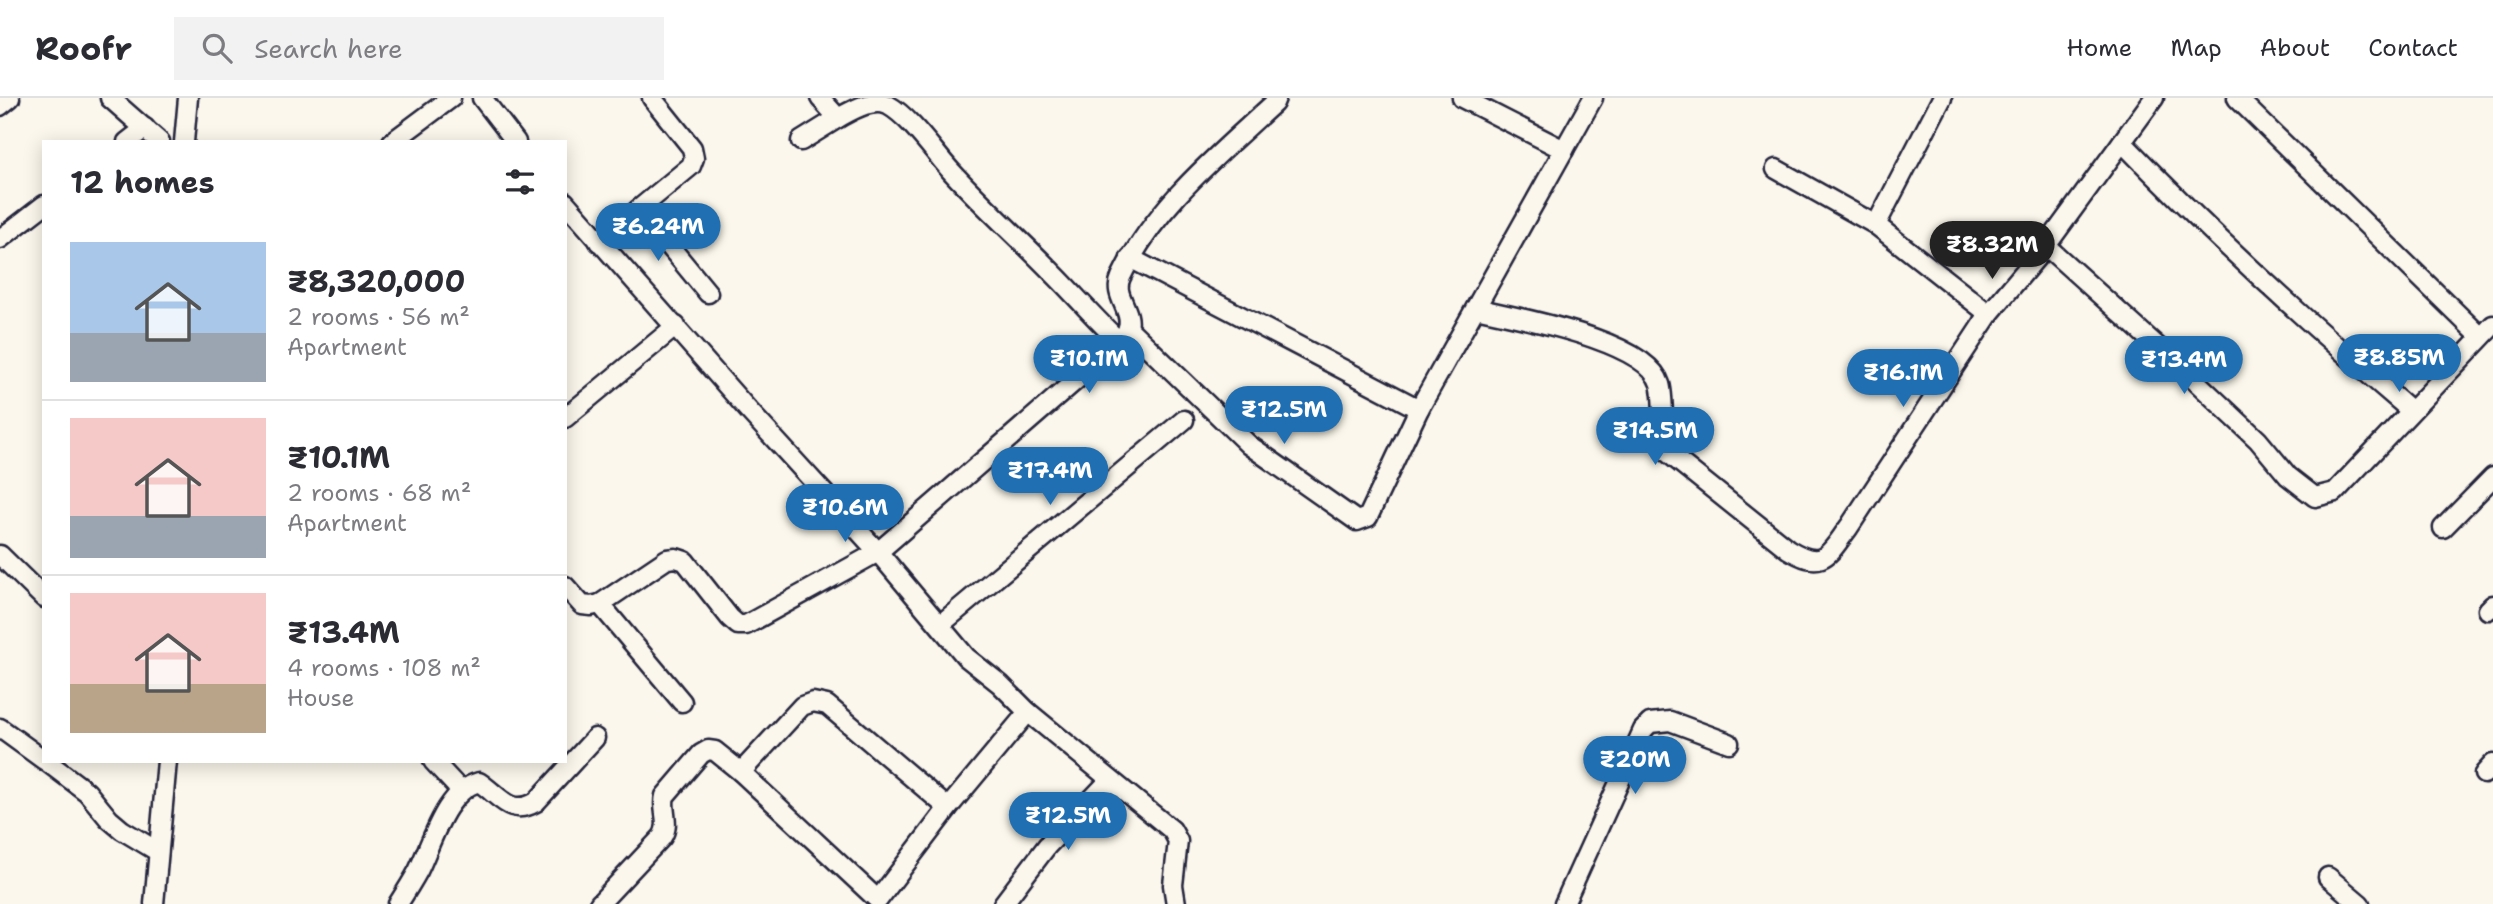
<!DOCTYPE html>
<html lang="en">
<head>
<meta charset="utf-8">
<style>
  :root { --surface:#fff; --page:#f2f2f3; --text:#2b2b33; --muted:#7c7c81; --line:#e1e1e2; --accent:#1f6fb2 }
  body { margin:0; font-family:"Shantell Sans",sans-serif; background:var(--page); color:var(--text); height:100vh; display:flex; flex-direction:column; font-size:26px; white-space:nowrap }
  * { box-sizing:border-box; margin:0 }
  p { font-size:23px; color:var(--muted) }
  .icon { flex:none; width:38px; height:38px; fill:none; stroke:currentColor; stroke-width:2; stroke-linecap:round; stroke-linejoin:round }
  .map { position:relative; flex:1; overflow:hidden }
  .details { position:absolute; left:42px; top:42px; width:525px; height:623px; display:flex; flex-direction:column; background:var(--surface); border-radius:0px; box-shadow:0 4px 18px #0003 }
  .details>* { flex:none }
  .price { position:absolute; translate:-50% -60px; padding:0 16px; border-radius:24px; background:var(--accent); color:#fff; font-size:23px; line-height:46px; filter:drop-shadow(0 2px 4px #0008) }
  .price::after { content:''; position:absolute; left:50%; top:42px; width:21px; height:16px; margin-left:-10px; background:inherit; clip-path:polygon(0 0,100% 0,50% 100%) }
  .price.current { background:#222; color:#fff }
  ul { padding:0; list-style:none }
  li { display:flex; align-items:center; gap:21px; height:175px; padding:0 28px }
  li+li { border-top:2px solid var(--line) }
  li span { display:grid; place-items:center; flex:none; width:196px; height:140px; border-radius:0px; color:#555 }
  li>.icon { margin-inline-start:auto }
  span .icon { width:84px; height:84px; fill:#fffc; stroke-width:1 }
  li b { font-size:30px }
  h2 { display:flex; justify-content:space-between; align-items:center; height:84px; padding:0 28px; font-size:30px }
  header { display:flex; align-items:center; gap:42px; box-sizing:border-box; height:98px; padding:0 35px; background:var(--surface); border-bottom:2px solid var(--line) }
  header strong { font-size:33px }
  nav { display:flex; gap:38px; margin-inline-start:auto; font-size:24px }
  .search { width:490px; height:63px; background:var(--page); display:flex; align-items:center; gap:18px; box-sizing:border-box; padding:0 24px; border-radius:0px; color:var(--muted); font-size:26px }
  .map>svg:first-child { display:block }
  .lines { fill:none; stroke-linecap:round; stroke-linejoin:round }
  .street-casing { stroke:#22223b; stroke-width:23 }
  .street { stroke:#fbf7ec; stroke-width:18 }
</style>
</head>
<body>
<header>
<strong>Roofr</strong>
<div class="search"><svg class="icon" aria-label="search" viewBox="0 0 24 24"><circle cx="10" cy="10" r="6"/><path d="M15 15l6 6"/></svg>Search here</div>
<nav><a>Home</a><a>Map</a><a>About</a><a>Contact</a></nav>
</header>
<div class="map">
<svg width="2493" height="806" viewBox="0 0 2493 806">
  <rect width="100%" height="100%" fill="#fbf7ec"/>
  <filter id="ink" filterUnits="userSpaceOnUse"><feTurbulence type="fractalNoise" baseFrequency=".0143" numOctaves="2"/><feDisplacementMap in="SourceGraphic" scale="14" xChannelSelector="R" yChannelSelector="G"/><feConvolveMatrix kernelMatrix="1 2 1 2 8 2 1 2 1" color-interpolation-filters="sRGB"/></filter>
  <g filter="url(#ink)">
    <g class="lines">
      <defs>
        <g id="street">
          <polyline points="110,0 160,44"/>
          <polyline points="482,0 516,44"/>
          <path d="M820 0 838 20C853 12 872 0 888 7 910 19 934 54 951 73 983 108 1020 141 1053 175 1076 198 1096 222 1120 244"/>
          <polyline points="1462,0 1564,52"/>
          <polyline points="1942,0 1876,127 1989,216 2046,148 2154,0"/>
          <polyline points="2237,0 2481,239"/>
          <polyline points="0,8 10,0"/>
          <polyline points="801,43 838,20"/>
          <polyline points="127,44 145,30"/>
          <polyline points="184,44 188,0"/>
          <polyline points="392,44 451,0"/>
          <path d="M2122 44C2213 138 2310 227 2410 312"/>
          <polyline points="1776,71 1876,127"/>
          <polyline points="565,104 750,314 878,454 966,559 1000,586 1028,614 1172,732 1178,743 1173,787 1176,806"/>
          <polyline points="639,111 708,195"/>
          <polyline points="0,141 44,107"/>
          <polyline points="599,144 691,68 694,60 692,50 652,0"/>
          <polyline points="2046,148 2188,276 2258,342 2288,378 2315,399 2335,394 2493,227"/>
          <polyline points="1130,160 1419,311 1593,0"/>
          <path d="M1476 210C1518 220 1647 242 1660 286 1664 299 1663 332 1663 346L1667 354 1788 451C1824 473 1828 457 1849 429L1989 216"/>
          <polyline points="1128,230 1249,347 1357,423 1368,419 1419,311"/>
          <polyline points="565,320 676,228"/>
          <polyline points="2443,430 2493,379"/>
          <polyline points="0,457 44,500"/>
          <path d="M565 488 582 507 591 508 600 506 667 461 676 460 685 463 730 520 738 527H746L878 454 1120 244C1122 240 1127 234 1128 230 1133 211 1112 198 1121 179 1154 109 1218 57 1274 5L1276 0"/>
          <polyline points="600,506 682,604"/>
          <polyline points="2488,512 2493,507"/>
          <polyline points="941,526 1184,322"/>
          <polyline points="0,630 44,662"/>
          <polyline points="46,663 87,694 109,721 122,732 157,753"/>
          <polyline points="433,663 461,693"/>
          <polyline points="741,674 802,608 813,604 827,607 948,710"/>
          <polyline points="2484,676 2493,666"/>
          <polyline points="2328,779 2360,806"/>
          <polyline points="154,806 167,663"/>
          <path d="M398 806C405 795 412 784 418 773 432 745 445 693 479 684 500 698 510 719 536 704L595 640"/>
          <path d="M599 806 662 739C671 725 661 712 665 698L701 656 708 652 715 653 741 674 878 802 948 710 1028 614"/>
          <polyline points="1003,806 1047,748 1110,682"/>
          <polyline points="1564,806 1643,632 1650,625 1670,623 1729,645"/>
        </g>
      </defs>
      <use href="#street" class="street-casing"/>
      <use href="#street" class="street"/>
    </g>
  </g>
</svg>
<b class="price" style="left:658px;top:165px">₹6.24M</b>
<b class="price current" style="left:1992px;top:183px">₹8.32M</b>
<b class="price" style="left:2399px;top:296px">₹8.85M</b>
<b class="price" style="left:1089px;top:297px">₹10.1M</b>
<b class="price" style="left:2184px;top:298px">₹13.4M</b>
<b class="price" style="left:1903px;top:311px">₹16.1M</b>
<b class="price" style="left:1284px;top:348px">₹12.5M</b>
<b class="price" style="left:1655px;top:369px">₹14.5M</b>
<b class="price" style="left:1050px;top:409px">₹17.4M</b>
<b class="price" style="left:845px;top:446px">₹10.6M</b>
<b class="price" style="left:1635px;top:698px">₹20M</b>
<b class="price" style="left:1068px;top:754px">₹12.5M</b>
<section class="details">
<h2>12 homes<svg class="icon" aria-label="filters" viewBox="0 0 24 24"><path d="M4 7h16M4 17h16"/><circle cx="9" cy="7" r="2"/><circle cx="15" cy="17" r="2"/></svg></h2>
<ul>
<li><span style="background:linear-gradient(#a9c7e8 65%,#9aa5b1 0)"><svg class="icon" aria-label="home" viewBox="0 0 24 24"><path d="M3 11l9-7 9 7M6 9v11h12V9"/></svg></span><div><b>₹8,320,000</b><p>2 rooms · 56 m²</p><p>Apartment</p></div></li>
<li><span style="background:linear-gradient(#f6c9c9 70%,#9aa5b1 0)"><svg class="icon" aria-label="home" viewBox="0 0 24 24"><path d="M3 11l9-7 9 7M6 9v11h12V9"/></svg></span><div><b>₹10.1M</b><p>2 rooms · 68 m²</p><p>Apartment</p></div></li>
<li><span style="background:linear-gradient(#f6c9c9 65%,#b9a48a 0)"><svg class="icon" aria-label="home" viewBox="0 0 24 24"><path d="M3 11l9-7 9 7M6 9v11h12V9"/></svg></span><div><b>₹13.4M</b><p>4 rooms · 108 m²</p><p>House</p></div></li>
</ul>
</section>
</div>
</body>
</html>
